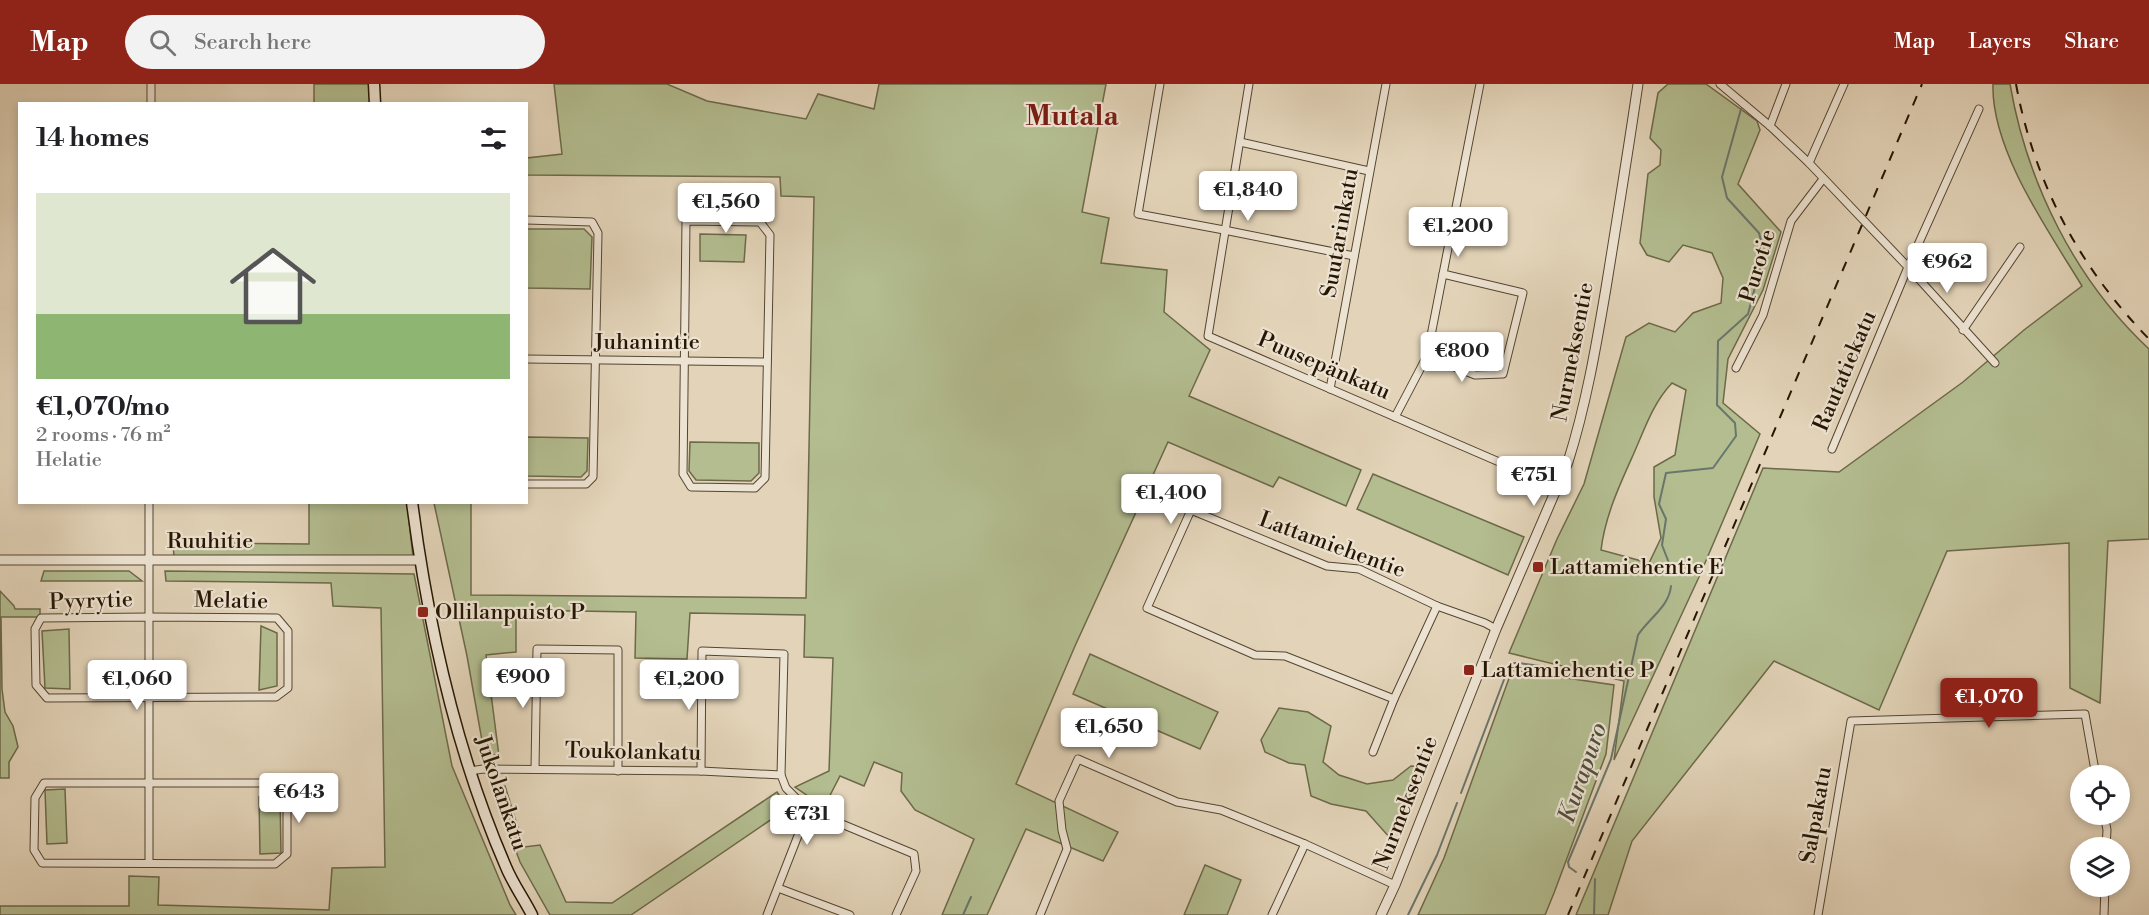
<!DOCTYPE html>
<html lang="en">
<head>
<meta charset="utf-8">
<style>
  :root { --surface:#fff; --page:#f2f2f2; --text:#202124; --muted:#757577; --accent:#8f2418 }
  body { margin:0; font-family:"Libre Bodoni",serif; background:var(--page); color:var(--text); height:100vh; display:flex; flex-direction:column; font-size:22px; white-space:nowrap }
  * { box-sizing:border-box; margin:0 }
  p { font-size:20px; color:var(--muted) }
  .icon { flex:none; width:33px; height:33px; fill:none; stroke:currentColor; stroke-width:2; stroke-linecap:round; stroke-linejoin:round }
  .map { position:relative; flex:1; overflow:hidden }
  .side { position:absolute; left:18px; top:18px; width:510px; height:402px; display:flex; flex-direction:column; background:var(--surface); border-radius:0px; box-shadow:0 3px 9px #0003 }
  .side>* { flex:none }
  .controls { position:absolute; left:2070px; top:681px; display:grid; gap:12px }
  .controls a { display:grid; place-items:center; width:60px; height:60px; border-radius:50%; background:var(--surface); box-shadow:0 3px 9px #0003; font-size:30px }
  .price { position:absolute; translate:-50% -51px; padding:0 14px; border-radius:6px; background:#fff; color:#222; font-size:20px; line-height:39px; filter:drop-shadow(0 2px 3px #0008) }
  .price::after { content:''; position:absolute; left:50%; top:36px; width:18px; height:14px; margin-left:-9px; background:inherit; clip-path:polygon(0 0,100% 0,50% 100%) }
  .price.current { background:var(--accent); color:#fff }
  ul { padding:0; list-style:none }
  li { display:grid; align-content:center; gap:12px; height:318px; padding:0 18px }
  li span { display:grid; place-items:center; height:186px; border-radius:0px; color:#555 }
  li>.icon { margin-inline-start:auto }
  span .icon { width:108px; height:108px; fill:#fffc; stroke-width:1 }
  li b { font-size:26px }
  h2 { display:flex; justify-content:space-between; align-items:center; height:72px; padding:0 18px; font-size:26px }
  header { display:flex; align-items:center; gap:36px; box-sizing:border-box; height:84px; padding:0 30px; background:var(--accent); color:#fff }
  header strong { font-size:28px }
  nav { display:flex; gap:33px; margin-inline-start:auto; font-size:21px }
  .search { width:420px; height:54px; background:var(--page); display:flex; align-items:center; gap:15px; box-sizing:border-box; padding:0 21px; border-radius:33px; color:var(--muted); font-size:22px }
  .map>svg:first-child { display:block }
  .green { fill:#b3bd90; stroke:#6c6949; stroke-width:1.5; fill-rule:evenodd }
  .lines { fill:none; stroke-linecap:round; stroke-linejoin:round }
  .stream { stroke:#69766d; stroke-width:2 }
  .minor-casing { stroke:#544530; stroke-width:9 }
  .tertiary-casing { stroke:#544530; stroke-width:11 }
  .secondary-casing { stroke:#251502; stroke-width:13 }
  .minor { stroke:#ede3d2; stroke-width:7 }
  .tertiary { stroke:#ede3d2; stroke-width:9 }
  .secondary { stroke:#ede3d2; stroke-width:10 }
  .rail { stroke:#251502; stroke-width:2; stroke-dasharray:10 10; stroke-linecap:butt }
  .poi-dot { fill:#8f2418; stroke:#ede3d2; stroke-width:2 }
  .labels { text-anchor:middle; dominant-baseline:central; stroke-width:4.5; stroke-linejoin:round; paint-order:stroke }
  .street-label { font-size:22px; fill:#251502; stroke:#ede3d2 }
  .poi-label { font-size:22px; fill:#251502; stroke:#ede3d2; text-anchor:start }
  .water-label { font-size:24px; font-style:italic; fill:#4d4e40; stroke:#ede3d2 }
  .district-label { font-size:28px; font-weight:bold; fill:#7a1f14; stroke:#ede3d2 }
</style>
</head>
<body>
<header>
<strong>Map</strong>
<div class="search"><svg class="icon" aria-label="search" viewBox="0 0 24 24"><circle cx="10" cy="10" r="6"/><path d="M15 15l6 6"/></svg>Search here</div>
<nav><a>Map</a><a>Layers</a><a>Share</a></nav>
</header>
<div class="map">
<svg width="2149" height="831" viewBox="0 0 2149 831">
  <rect width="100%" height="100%" fill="#e3d4b9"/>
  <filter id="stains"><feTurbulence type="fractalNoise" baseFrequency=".00333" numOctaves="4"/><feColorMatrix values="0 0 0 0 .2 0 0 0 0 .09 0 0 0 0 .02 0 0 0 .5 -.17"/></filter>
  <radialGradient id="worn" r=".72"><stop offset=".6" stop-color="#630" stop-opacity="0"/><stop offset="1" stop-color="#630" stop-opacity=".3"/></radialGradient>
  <g class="green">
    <polygon points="314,0 370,0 372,19 314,19"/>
    <polygon points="554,0 667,0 707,17 806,35 818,10 874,25 879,0 1106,0 1082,128 1109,134 1101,179 1167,186 1164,228 1210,266 1189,312 1361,386 1346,422 1279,393 1273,403 1168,358 1075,562 1016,700 1118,748 1103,777 1026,745 987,831 942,831 974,755 915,726 901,707 902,689 874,678 864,702 840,692 824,723 795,703 829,687 833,574 804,573 805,531 690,529 687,575 635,574 636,528 516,526 516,568 486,571 499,672 484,668 467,572 434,419 471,419 471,511 806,514 814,113 781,112 780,93 527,91 527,74 562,70"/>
    <path d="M1668 0H1706L1757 37 1760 46 1738 100 1781 148 1763 206 1728 275 1723 319 1760 350 1699 493 1614 676 1624 597 1509 569 1557 455 1584 400 1626 253 1649 239 1675 248 1693 229 1721 219 1723 194 1712 169 1683 161 1669 178 1647 171 1640 159 1648 90 1660 81 1661 66 1650 54 1658 9ZM1672 299 1686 306 1675 371 1654 383V413L1661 454 1649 479 1601 466C1605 432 1620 400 1634 369 1645 344 1653 319 1672 299Z"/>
    <path d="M1993 0H2010C2027 99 2075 196 2149 265V455L2108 457 2100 619 2070 604 2069 459 1947 467 1879 626 1774 577 1632 757 1608 831H1576L1763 384 1839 388 1963 298 2024 246 2082 202C2048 146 1991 66 1993 0Z"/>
    <polygon points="527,145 584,145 592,153 590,205 527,204"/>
    <polygon points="700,150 746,151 744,178 700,177"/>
    <polygon points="527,353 588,354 587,387 581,393 527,392"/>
    <polygon points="690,358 759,359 759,389 751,397 696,396 689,387"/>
    <polygon points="1373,390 1524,453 1508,491 1357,425"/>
    <polygon points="309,419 407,419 413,473 174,473 173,459 309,460"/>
    <polygon points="44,487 129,487 142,497 41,497"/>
    <polygon points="165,487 414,490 452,682 510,821 516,831 0,831 0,822 129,822 129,792 159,793 158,821 329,826 332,784 385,783 381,524 333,522 331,499 166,497"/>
    <polygon points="0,507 14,522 15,525 40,525 40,533 1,533 2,605 5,628 13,642 18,663 9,678 9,694 0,694"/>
    <polygon points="261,542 277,549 277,602 259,606"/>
    <polygon points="69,545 70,605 45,604 42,547"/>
    <polygon points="1090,570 1218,628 1200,665 1073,610"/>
    <polygon points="1512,586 1614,601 1606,670 1554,809 1545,831 1418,831 1444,774"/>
    <polygon points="1279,624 1308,628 1331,642 1323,678 1339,691 1367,700 1393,696 1411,682 1423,683 1390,754 1366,727 1331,720 1311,712 1305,681 1289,679 1265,668 1261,656"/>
    <polygon points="505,702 524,763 540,761 566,818 612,819 777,708 788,724 631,831 550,831 520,778 493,704"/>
    <polygon points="65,705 67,759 47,760 45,706"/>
    <polygon points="259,713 280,713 281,769 260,770"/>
    <polygon points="1205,781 1241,796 1227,831 1184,831"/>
  </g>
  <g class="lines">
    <g class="stream">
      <polyline points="1671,491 1669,479 1662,461 1666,435 1659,420 1666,389 1713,384 1736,352 1735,339 1717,321 1718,257 1748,230 1764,169 1759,149 1727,114 1722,93 1741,25"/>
      <polyline points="1509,583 1513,579 1518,579 1628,594"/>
      <polyline points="1461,709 1505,593"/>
      <path d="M1576 788 1569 783 1568 778 1611 675 1638 551C1649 534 1669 523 1671 502"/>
      <polyline points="963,831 971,813"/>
      <polyline points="1408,831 1437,771 1457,719"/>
      <polyline points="1594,831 1595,795"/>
    </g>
    <defs>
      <g id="minor">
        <polyline points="1160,0 1138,130 1224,146 1354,172"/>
        <polyline points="1249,0 1208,252 1557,403"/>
        <polyline points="1720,0 1770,42 1809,79 1908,183 1995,279"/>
        <polyline points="151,20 151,0"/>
        <polyline points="1770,42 1786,0"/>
        <polyline points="1240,58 1369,87"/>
        <polyline points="1809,79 1844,0"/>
        <polyline points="526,136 592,138 598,149 593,393 586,400 526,400"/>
        <polygon points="686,137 760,138 770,151 765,394 755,404 691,403 683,390"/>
        <polyline points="1963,246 2020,163"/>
        <polyline points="1427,272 1475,291 1503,290 1523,209 1443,190"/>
        <polyline points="526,275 767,278"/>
        <polyline points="1736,284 1763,231 1791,137 1823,95"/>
        <polyline points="1330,305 1386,0"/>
        <polyline points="1395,333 1427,272 1480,0"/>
        <polyline points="1832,365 1908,183 1979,25"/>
        <polygon points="149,533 277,534 288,547 288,604 276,613 47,614 36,601 35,545 41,534"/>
        <polyline points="1394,615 1285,572 1255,571 1147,524 1191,426 1327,482 1359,485 1437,522 1485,539 1496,545"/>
        <polyline points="1373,668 1394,615 1437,522"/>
        <polyline points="535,685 537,565 618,566 618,687"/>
        <polyline points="470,687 483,685 701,687 781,691 786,704 808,726 767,831"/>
        <polyline points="701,687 702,567 784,570 781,691"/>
        <polygon points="44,699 274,699 287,710 287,770 275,780 42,779 34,766 35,714"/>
        <polyline points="808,726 914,770 916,787 896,831"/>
        <polyline points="2104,730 2107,746 2106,764"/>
        <polyline points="149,779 149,418"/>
        <polyline points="778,804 850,831"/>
        <polyline points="1040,831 1067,765 1062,746 1059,717 1078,675 1177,718 1221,726 1305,760 1395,801"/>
        <polyline points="1272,831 1305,760"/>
        <polyline points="1818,831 1851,637 2085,630 2096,692"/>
        <polyline points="2104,831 2105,802"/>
      </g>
      <g id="tertiary">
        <polyline points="0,476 420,476"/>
        <path d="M1381 831 1395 801 1496 545 1568 378C1586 321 1596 263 1606 204 1617 136 1628 68 1638 0"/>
      </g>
      <g id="secondary">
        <polyline points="374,0 375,20"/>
        <path d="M412 418C428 542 456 668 506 783 513 800 524 815 532 831"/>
      </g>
    </defs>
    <use href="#minor" class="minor-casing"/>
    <use href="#tertiary" class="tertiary-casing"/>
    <use href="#secondary" class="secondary-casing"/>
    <use href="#minor" class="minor"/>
    <use href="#tertiary" class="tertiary"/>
    <use href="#secondary" class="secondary"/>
    <g class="rail">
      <path d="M2016 0C2034 98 2079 183 2149 255"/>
      <polyline points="1568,831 1922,0"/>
    </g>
  </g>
  <g class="poi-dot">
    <rect x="1532" y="477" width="12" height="12" rx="3"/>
    <rect x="417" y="522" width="12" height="12" rx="3"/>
    <rect x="1463" y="580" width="12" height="12" rx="3"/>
  </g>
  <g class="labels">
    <g class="street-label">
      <text transform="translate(1340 149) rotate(-80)">Suutarinkatu</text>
      <text transform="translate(1758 182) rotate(-73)">Purotie</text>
      <text x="647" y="258">Juhanintie</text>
      <text transform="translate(1573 268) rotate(-79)">Nurmeksentie</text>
      <text transform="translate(1324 282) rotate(23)">Puusepänkatu</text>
      <text transform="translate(1845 287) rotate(-67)">Rautatiekatu</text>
      <text x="210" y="457">Ruuhitie</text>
      <text transform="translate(1332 461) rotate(20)">Lattamiehentie</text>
      <text transform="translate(91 517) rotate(-2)">Pyyrytie</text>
      <text transform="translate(231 517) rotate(1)">Melatie</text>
      <text transform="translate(633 668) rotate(1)">Toukolankatu</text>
      <text transform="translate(501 709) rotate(71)">Jukolankatu</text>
      <text transform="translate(1406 719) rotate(-69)">Nurmeksentie</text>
      <text transform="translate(1816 731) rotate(-80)">Salpakatu</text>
    </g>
    <g class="poi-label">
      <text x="1550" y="483">Lattamiehentie E</text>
      <text x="435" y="528">Ollilanpuisto P</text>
      <text x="1481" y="586">Lattamiehentie P</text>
    </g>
    <g class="water-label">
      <text transform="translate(1583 689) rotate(-71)">Kurapuro</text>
    </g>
    <g class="district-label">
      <text x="1072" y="32">Mutala</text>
    </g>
  </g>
  <rect width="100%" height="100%" filter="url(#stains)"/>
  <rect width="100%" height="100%" fill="url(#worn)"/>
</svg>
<div class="controls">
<a><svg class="icon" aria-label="locate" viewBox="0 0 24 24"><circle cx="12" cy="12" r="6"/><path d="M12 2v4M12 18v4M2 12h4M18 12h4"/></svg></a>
<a><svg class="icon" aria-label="layers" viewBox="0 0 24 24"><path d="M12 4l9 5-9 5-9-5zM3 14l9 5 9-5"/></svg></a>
</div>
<b class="price" style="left:1248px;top:138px">€1,840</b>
<b class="price" style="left:726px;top:150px">€1,560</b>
<b class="price" style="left:1458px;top:174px">€1,200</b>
<b class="price" style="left:1947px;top:210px">€962</b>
<b class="price" style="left:1462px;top:299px">€800</b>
<b class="price" style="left:1534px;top:423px">€751</b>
<b class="price" style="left:1171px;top:441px">€1,400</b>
<b class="price" style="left:523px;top:625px">€900</b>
<b class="price" style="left:137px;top:627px">€1,060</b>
<b class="price" style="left:689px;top:627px">€1,200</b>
<b class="price current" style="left:1989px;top:645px">€1,070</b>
<b class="price" style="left:1109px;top:675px">€1,650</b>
<b class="price" style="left:299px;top:740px">€643</b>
<b class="price" style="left:807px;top:762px">€731</b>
<section class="side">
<h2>14 homes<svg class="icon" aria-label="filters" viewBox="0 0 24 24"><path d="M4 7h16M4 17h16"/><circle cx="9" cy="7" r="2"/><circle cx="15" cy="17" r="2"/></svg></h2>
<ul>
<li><span style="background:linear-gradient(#dfe7d0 65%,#8fb573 0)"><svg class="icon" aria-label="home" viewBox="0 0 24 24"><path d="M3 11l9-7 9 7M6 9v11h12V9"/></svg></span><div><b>€1,070/mo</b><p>2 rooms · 76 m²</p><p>Helatie</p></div></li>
</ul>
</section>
</div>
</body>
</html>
